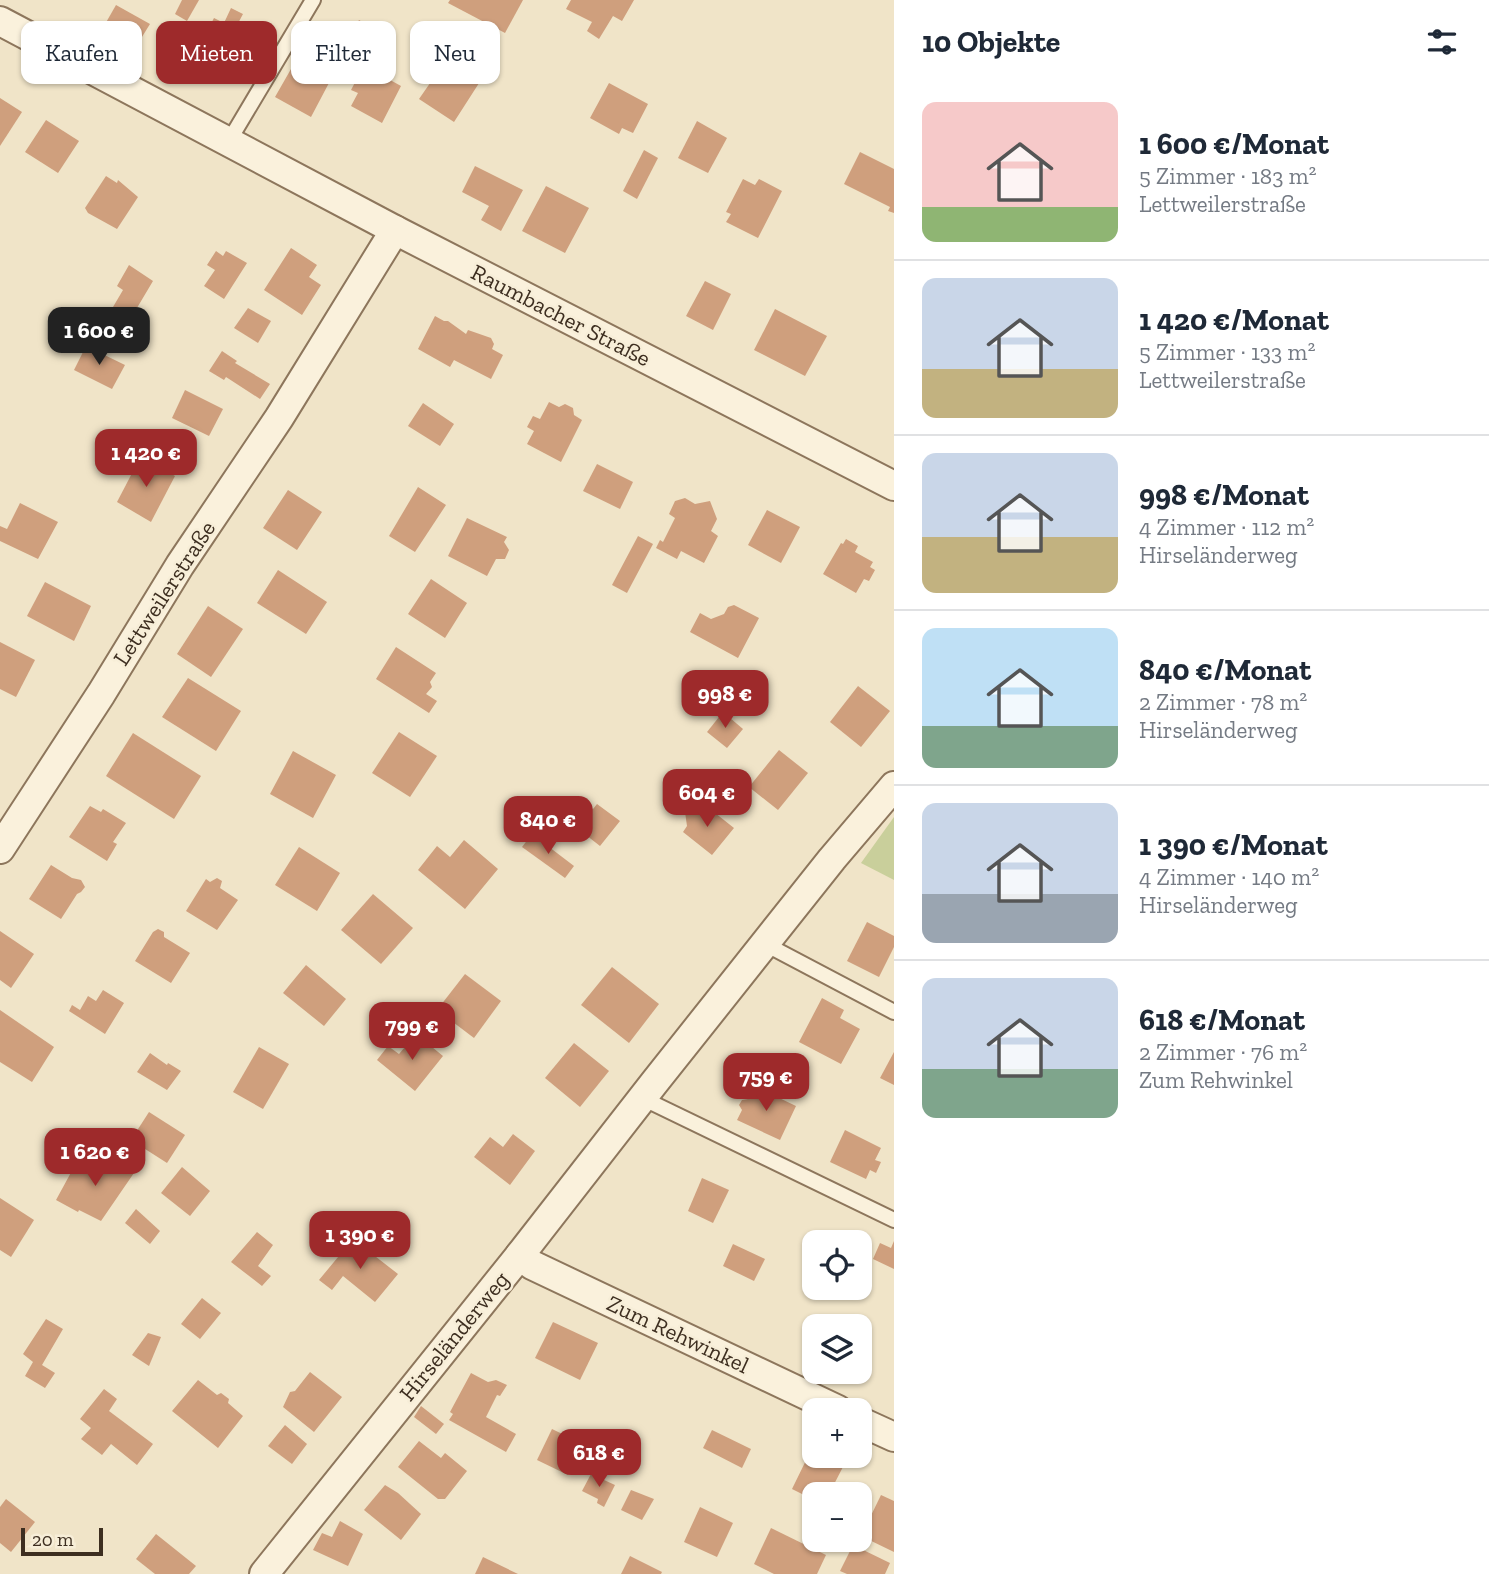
<!DOCTYPE html>
<html lang="de">
<head>
<meta charset="utf-8">
<style>
  :root { --surface:#fff; --page:#f2f2f3; --text:#1f2937; --muted:#747a83; --line:#e0e1e3; --accent:#9e2a2b }
  body { margin:0; font-family:"Zilla Slab",serif; background:var(--page); color:var(--text); height:100vh; display:flex; flex-direction:column; font-size:26px; white-space:nowrap }
  * { box-sizing:border-box; margin:0 }
  p { font-size:23px; color:var(--muted) }
  .icon { flex:none; width:38px; height:38px; fill:none; stroke:currentColor; stroke-width:2; stroke-linecap:round; stroke-linejoin:round }
  .map { position:relative; flex:1; overflow:hidden }
  .drawer { display:flex; flex-direction:column; background:var(--surface); width:595px }
  .drawer>* { flex:none }
  .guide { position:absolute; left:21px; top:21px; width:665px; height:63px; display:flex; gap:14px }
  .fabs { position:absolute; left:802px; top:1230px; display:grid; gap:14px }
  .fabs a { display:grid; place-items:center; width:70px; height:70px; border-radius:14px; background:var(--surface); box-shadow:0 2px 5px #0004; font-size:35px }
  .scale { position:absolute; left:21px; bottom:18px; width:82px; box-sizing:border-box; padding-left:7px; border:4px solid #3d2e20; border-top:0; font-size:19px; line-height:24px; white-space:nowrap; color:#3d2e20; -webkit-text-stroke:5px #f7eed8; paint-order:stroke }
  .price { position:absolute; translate:-50% -60px; padding:0 16px; border-radius:14px; background:var(--accent); color:#fff; font-size:23px; line-height:46px; filter:drop-shadow(0 2px 4px #0008) }
  .price::after { content:''; position:absolute; left:50%; top:42px; width:21px; height:16px; margin-left:-10px; background:inherit; clip-path:polygon(0 0,100% 0,50% 100%) }
  .price.on { background:#222; color:#fff }
  ul { padding:0; list-style:none }
  li { display:flex; align-items:center; gap:21px; height:175px; padding:0 28px }
  li+li { border-top:2px solid var(--line) }
  li span { display:grid; place-items:center; flex:none; width:196px; height:140px; border-radius:14px; color:#555 }
  li>.icon { margin-inline-start:auto }
  span .icon { width:84px; height:84px; fill:#fffc; stroke-width:1 }
  li b { font-size:30px }
  h2 { display:flex; justify-content:space-between; align-items:center; height:84px; padding:0 28px; font-size:30px }
  .chip { padding:0 24px; border-radius:14px; background:var(--surface); box-shadow:0 2px 5px #0004; font-size:24px; line-height:63px }
  .chip.on { background:var(--accent); color:#fff }
  main { display:flex; flex:1; min-height:0 }
  .map>svg:first-child { display:block }
  .green { fill:#c9cf9b }
  .building { fill:#cf9f7d }
  .lines { fill:none; stroke-linecap:round; stroke-linejoin:round }
  .lane-casing { stroke:#8d765c; stroke-width:18 }
  .street-casing { stroke:#8d765c; stroke-width:32 }
  .lane { stroke:#faf1dc; stroke-width:14 }
  .street { stroke:#faf1dc; stroke-width:28 }
  .labels { text-anchor:middle; dominant-baseline:central; stroke-width:5; stroke-linejoin:round; paint-order:stroke }
  .street-label { font-size:23px; fill:#3d2e20; stroke:#f7eed8 }
</style>
</head>
<body>
<main>
<div class="map">
<svg width="894" height="1574" viewBox="0 0 894 1574">
  <rect width="100%" height="100%" fill="#f0e4c8"/>
  <polygon class="green" points="894,817 894,880 861,863"/>
  <g class="building">
    <polygon points="182,0 199,0 187,21 175,14"/>
    <polygon points="450,0 523,0 505,33 448,3"/>
    <polygon points="571,0 634,0 622,21 613,16 599,39 587,31 592,22 566,9"/>
    <polygon points="116,5 150,24 137,45 104,26"/>
    <polygon points="231,8 243,14 235,29 245,33 223,73 193,58 214,18 224,23"/>
    <polygon points="359,20 375,30 360,54 345,44"/>
    <polygon points="453,50 481,68 475,76 481,80 454,122 419,99"/>
    <polygon points="299,55 317,66 314,72 330,81 311,117 275,97"/>
    <polygon points="372,70 401,86 382,123 351,106 358,93 351,90 361,71 368,76"/>
    <polygon points="609,83 648,104 633,133 622,128 619,134 590,118"/>
    <polygon points="0,98 22,112 0,146"/>
    <polygon points="46,120 79,141 58,173 25,152"/>
    <polygon points="697,121 727,138 708,173 678,158"/>
    <polygon points="644,150 658,158 637,199 623,191"/>
    <polygon points="860,152 894,169 894,213 888,211 890,207 844,184"/>
    <polygon points="475,166 523,190 501,231 481,220 489,206 462,192"/>
    <polygon points="106,176 117,183 118,180 138,197 117,229 88,213 85,208"/>
    <polygon points="743,179 755,185 759,179 782,191 758,238 726,222 731,214 726,212"/>
    <polygon points="546,186 589,208 565,253 522,231"/>
    <polygon points="291,248 317,265 309,277 321,285 302,315 264,290"/>
    <polygon points="216,251 223,256 226,251 247,263 224,299 204,286 215,270 207,265"/>
    <polygon points="129,265 153,281 131,318 113,307 123,290 117,286"/>
    <polygon points="705,281 731,294 713,330 686,316"/>
    <polygon points="248,308 271,321 258,343 234,328"/>
    <polygon points="775,309 827,336 805,376 754,350"/>
    <polygon points="435,316 444,321 448,321 466,334 468,330 491,338 494,344 492,349 503,355 491,379 454,360 450,367 418,349"/>
    <polygon points="86,346 125,365 112,389 74,370"/>
    <polygon points="222,351 237,361 235,363 270,384 260,399 226,377 224,380 209,371"/>
    <polygon points="185,390 223,409 209,436 172,418"/>
    <polygon points="549,402 559,407 565,404 573,408 574,415 582,420 561,462 527,444 534,431 527,427 533,416 540,419"/>
    <polygon points="423,403 454,424 440,446 408,426"/>
    <polygon points="141,456 175,476 151,522 117,502"/>
    <polygon points="597,464 633,482 620,509 583,491"/>
    <polygon points="418,487 446,505 415,552 389,536"/>
    <polygon points="288,490 322,512 297,550 263,528"/>
    <polygon points="685,498 695,504 710,501 717,519 711,531 718,536 704,563 681,551 677,559 656,548 660,540 663,542 675,518 669,514 675,501"/>
    <polygon points="20,503 58,522 38,559 0,541 0,526 7,529"/>
    <polygon points="767,510 800,527 781,563 748,545"/>
    <polygon points="467,518 507,537 504,542 509,550 505,559 496,559 487,576 448,556"/>
    <polygon points="638,536 653,544 627,593 612,585"/>
    <polygon points="846,539 858,546 855,552 873,562 870,567 875,570 869,581 864,579 856,593 823,574 841,543 843,544"/>
    <polygon points="278,570 327,602 306,634 257,603"/>
    <polygon points="431,579 467,603 445,638 408,614"/>
    <polygon points="45,582 91,606 74,641 27,616"/>
    <polygon points="734,605 759,618 738,658 690,632 700,613 711,619 724,614 728,607"/>
    <polygon points="208,606 243,629 211,677 177,654"/>
    <polygon points="0,642 35,660 16,697 0,689"/>
    <polygon points="396,647 436,673 430,682 432,687 426,694 437,701 429,713 376,679"/>
    <polygon points="188,678 241,711 216,751 162,717"/>
    <polygon points="858,686 890,711 861,747 830,722"/>
    <polygon points="723,712 743,729 727,748 707,732"/>
    <polygon points="399,732 437,756 410,797 372,773"/>
    <polygon points="133,733 201,776 174,819 106,776"/>
    <polygon points="779,750 808,773 778,810 749,787"/>
    <polygon points="293,751 336,775 313,818 270,794"/>
    <polygon points="585,803 593,809 597,804 620,821 600,846 577,828 583,820 576,815"/>
    <polygon points="705,805 734,828 712,855 683,832 687,826 685,812 701,810"/>
    <polygon points="90,806 101,812 103,809 126,823 113,842 117,844 107,861 69,837"/>
    <polygon points="532,834 574,866 565,878 522,847"/>
    <polygon points="464,840 498,869 465,909 418,870 437,846 450,857"/>
    <polygon points="299,847 340,873 317,911 275,885"/>
    <polygon points="51,865 72,878 81,880 85,887 81,892 77,894 61,919 29,899"/>
    <polygon points="217,878 222,881 220,888 238,900 217,930 186,911 206,879 210,882"/>
    <polygon points="373,894 413,928 381,964 341,930"/>
    <polygon points="867,922 894,936 894,947 879,977 847,961"/>
    <polygon points="158,929 164,932 164,937 190,953 171,983 135,961 153,932"/>
    <polygon points="0,931 34,954 11,988 0,980"/>
    <polygon points="306,965 346,999 324,1026 283,993"/>
    <polygon points="612,967 659,1004 629,1043 581,1005"/>
    <polygon points="465,974 501,1001 474,1038 437,1010"/>
    <polygon points="103,990 124,1003 105,1034 69,1011 72,1005 80,1010 88,996 96,1001"/>
    <polygon points="822,998 844,1010 840,1018 860,1029 841,1064 799,1042"/>
    <polygon points="0,1010 54,1047 32,1082 0,1062"/>
    <polygon points="416,1034 443,1056 415,1091 377,1060 388,1046 399,1054"/>
    <polygon points="574,1043 609,1071 580,1107 545,1078"/>
    <polygon points="259,1047 289,1064 263,1109 233,1092"/>
    <polygon points="894,1052 894,1085 880,1078"/>
    <polygon points="150,1053 167,1065 168,1063 181,1071 167,1090 137,1072"/>
    <polygon points="754,1086 796,1106 780,1140 737,1120 742,1110 739,1105 742,1100 748,1099"/>
    <polygon points="149,1112 185,1135 167,1163 131,1140"/>
    <polygon points="845,1130 881,1148 875,1160 881,1162 876,1173 870,1170 866,1179 830,1162"/>
    <polygon points="513,1134 535,1151 510,1185 474,1157 490,1137 503,1147"/>
    <polygon points="93,1155 119,1171 124,1163 136,1170 101,1221 79,1210 78,1212 56,1200 74,1167 83,1173"/>
    <polygon points="182,1167 210,1191 190,1216 161,1193"/>
    <polygon points="702,1178 729,1190 713,1223 688,1211"/>
    <polygon points="0,1198 34,1220 11,1257 0,1250"/>
    <polygon points="136,1209 160,1231 150,1244 125,1223"/>
    <polygon points="257,1232 273,1245 258,1266 271,1276 262,1286 231,1262"/>
    <polygon points="353,1239 398,1274 375,1302 343,1276 332,1290 319,1280"/>
    <polygon points="894,1241 894,1269 873,1259 880,1243 891,1248"/>
    <polygon points="733,1244 765,1259 754,1281 723,1266"/>
    <polygon points="202,1298 221,1313 200,1339 181,1324"/>
    <polygon points="46,1319 63,1329 42,1365 55,1373 45,1388 25,1376 33,1362 23,1354"/>
    <polygon points="553,1322 598,1343 580,1380 535,1358"/>
    <polygon points="148,1333 161,1337 149,1366 132,1355"/>
    <polygon points="310,1372 342,1397 314,1432 283,1407 290,1392 295,1391"/>
    <polygon points="471,1373 488,1382 496,1380 507,1385 500,1396 497,1395 486,1417 516,1434 506,1452 449,1420 453,1414 450,1412"/>
    <polygon points="198,1380 217,1395 221,1393 229,1399 228,1403 243,1416 218,1448 172,1411"/>
    <polygon points="104,1389 117,1399 109,1411 153,1444 137,1465 111,1444 102,1455 81,1439 91,1428 80,1419"/>
    <polygon points="421,1406 444,1424 436,1434 414,1417"/>
    <polygon points="285,1425 307,1444 292,1464 268,1446"/>
    <polygon points="552,1429 583,1444 568,1475 537,1460"/>
    <polygon points="712,1430 751,1449 742,1468 703,1448"/>
    <polygon points="419,1441 441,1458 445,1453 467,1471 445,1499 438,1499 398,1467"/>
    <polygon points="814,1444 814,1456 830,1456 845,1463 829,1494 814,1494 814,1500 792,1489"/>
    <polygon points="591,1474 615,1485 604,1507 597,1503 598,1499 582,1491"/>
    <polygon points="385,1485 398,1493 421,1514 401,1540 364,1510"/>
    <polygon points="631,1490 654,1499 642,1520 621,1510"/>
    <polygon points="881,1495 894,1501 894,1552 861,1536"/>
    <polygon points="6,1499 35,1522 11,1552 0,1543 0,1507"/>
    <polygon points="700,1507 733,1523 717,1557 684,1542"/>
    <polygon points="340,1521 363,1534 348,1566 313,1550 322,1533 332,1537"/>
    <polygon points="771,1528 826,1555 817,1574 774,1574 754,1564"/>
    <polygon points="156,1534 196,1566 189,1574 155,1574 136,1559"/>
    <polygon points="853,1545 890,1563 885,1574 847,1574 840,1571"/>
    <polygon points="630,1556 662,1572 661,1574 621,1574"/>
    <polygon points="483,1557 518,1574 475,1574"/>
  </g>
  <g class="lines">
    <defs>
      <g id="lane">
        <polyline points="229,141 313,0"/>
        <polyline points="765,944 894,1012"/>
        <polyline points="642,1098 894,1220"/>
      </g>
      <g id="street">
        <polyline points="0,21 395,230 894,486"/>
        <polyline points="0,849 101,694 180,565 279,418 395,230"/>
        <polyline points="520,1255 532,1265 838,1410"/>
        <polyline points="859,1421 894,1437"/>
        <polyline points="264,1574 520,1255 654,1083 832,859 894,786"/>
      </g>
    </defs>
    <use href="#lane" class="lane-casing"/>
    <use href="#street" class="street-casing"/>
    <use href="#lane" class="lane"/>
    <use href="#street" class="street"/>
  </g>
  <g class="labels">
    <g class="street-label">
      <text transform="translate(561 315) rotate(27)">Raumbacher Straße</text>
      <text transform="translate(164 593) rotate(-57)">Lettweilerstraße</text>
      <text transform="translate(678 1334) rotate(25)">Zum Rehwinkel</text>
      <text transform="translate(454 1336) rotate(-51)">Hirseländerweg</text>
    </g>
  </g>
</svg>
<div class="fabs">
<a><svg class="icon" aria-label="locate" viewBox="0 0 24 24"><circle cx="12" cy="12" r="6"/><path d="M12 2v4M12 18v4M2 12h4M18 12h4"/></svg></a>
<a><svg class="icon" aria-label="layers" viewBox="0 0 24 24"><path d="M12 4l9 5-9 5-9-5zM3 14l9 5 9-5"/></svg></a>
<a>+</a>
<a>−</a>
</div>
<div class="scale">20 m</div>
<b class="price on" style="left:99px;top:367px">1 600 €</b>
<b class="price" style="left:146px;top:489px">1 420 €</b>
<b class="price" style="left:725px;top:730px">998 €</b>
<b class="price" style="left:707px;top:829px">604 €</b>
<b class="price" style="left:548px;top:856px">840 €</b>
<b class="price" style="left:412px;top:1062px">799 €</b>
<b class="price" style="left:766px;top:1113px">759 €</b>
<b class="price" style="left:95px;top:1188px">1 620 €</b>
<b class="price" style="left:360px;top:1271px">1 390 €</b>
<b class="price" style="left:599px;top:1489px">618 €</b>
<div class="guide">
<a class="chip">Kaufen</a>
<a class="chip on">Mieten</a>
<a class="chip">Filter</a>
<a class="chip">Neu</a>
</div>
</div>
<section class="drawer">
<h2>10 Objekte<svg class="icon" aria-label="filters" viewBox="0 0 24 24"><path d="M4 7h16M4 17h16"/><circle cx="9" cy="7" r="2"/><circle cx="15" cy="17" r="2"/></svg></h2>
<ul>
<li><span style="background:linear-gradient(#f6c9c9 75%,#8fb573 0)"><svg class="icon" aria-label="home" viewBox="0 0 24 24"><path d="M3 11l9-7 9 7M6 9v11h12V9"/></svg></span><div><b>1 600 €/Monat</b><p>5 Zimmer · 183 m²</p><p>Lettweilerstraße</p></div></li>
<li><span style="background:linear-gradient(#c9d6e8 65%,#c2b280 0)"><svg class="icon" aria-label="home" viewBox="0 0 24 24"><path d="M3 11l9-7 9 7M6 9v11h12V9"/></svg></span><div><b>1 420 €/Monat</b><p>5 Zimmer · 133 m²</p><p>Lettweilerstraße</p></div></li>
<li><span style="background:linear-gradient(#c9d6e8 60%,#c2b280 0)"><svg class="icon" aria-label="home" viewBox="0 0 24 24"><path d="M3 11l9-7 9 7M6 9v11h12V9"/></svg></span><div><b>998 €/Monat</b><p>4 Zimmer · 112 m²</p><p>Hirseländerweg</p></div></li>
<li><span style="background:linear-gradient(#bfe0f5 70%,#7fa58c 0)"><svg class="icon" aria-label="home" viewBox="0 0 24 24"><path d="M3 11l9-7 9 7M6 9v11h12V9"/></svg></span><div><b>840 €/Monat</b><p>2 Zimmer · 78 m²</p><p>Hirseländerweg</p></div></li>
<li><span style="background:linear-gradient(#c9d6e8 65%,#9aa5b1 0)"><svg class="icon" aria-label="home" viewBox="0 0 24 24"><path d="M3 11l9-7 9 7M6 9v11h12V9"/></svg></span><div><b>1 390 €/Monat</b><p>4 Zimmer · 140 m²</p><p>Hirseländerweg</p></div></li>
<li><span style="background:linear-gradient(#c9d6e8 65%,#7fa58c 0)"><svg class="icon" aria-label="home" viewBox="0 0 24 24"><path d="M3 11l9-7 9 7M6 9v11h12V9"/></svg></span><div><b>618 €/Monat</b><p>2 Zimmer · 76 m²</p><p>Zum Rehwinkel</p></div></li>
</ul>
</section>
</main>
</body>
</html>
